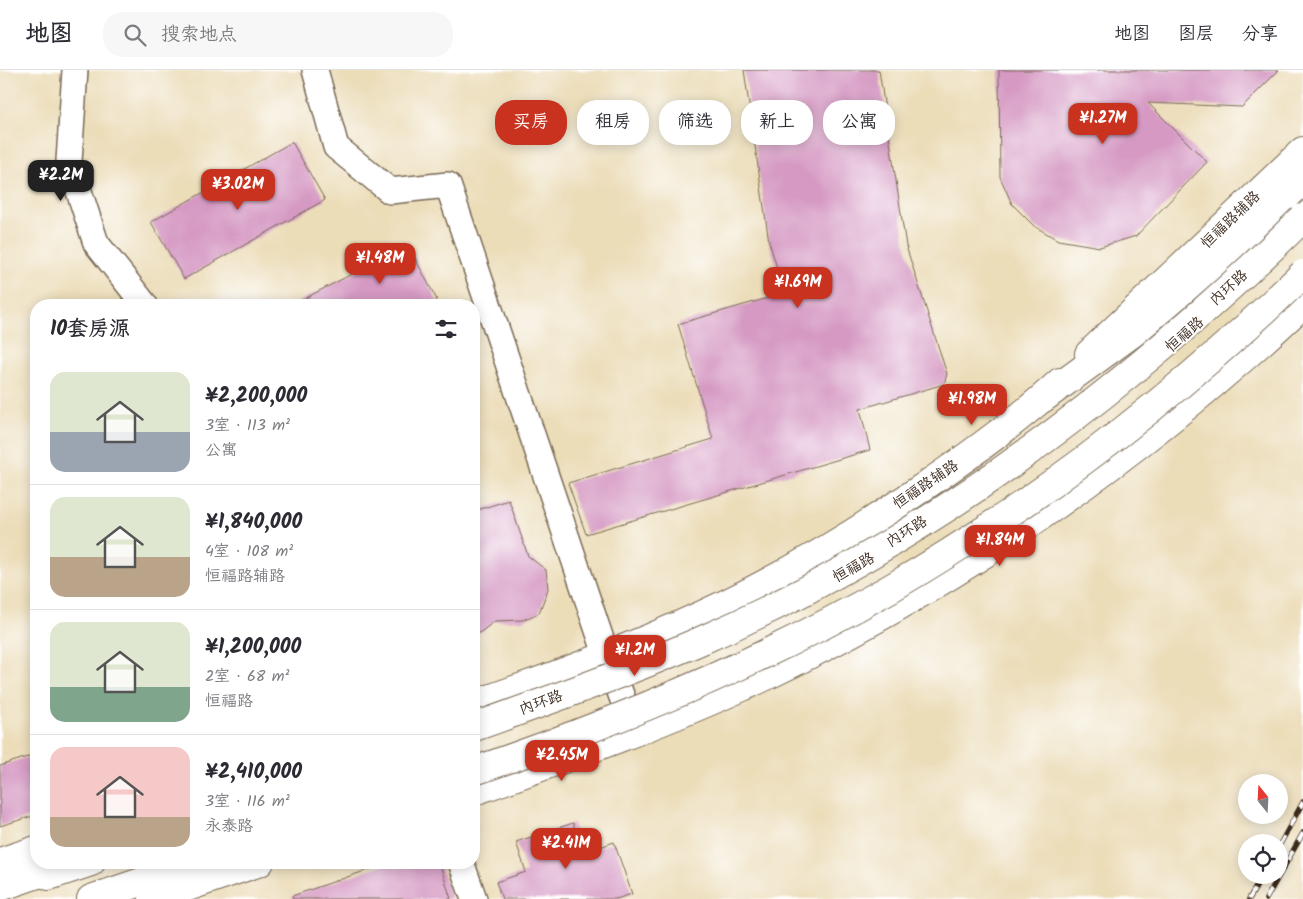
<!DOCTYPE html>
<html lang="zh">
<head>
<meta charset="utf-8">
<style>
  :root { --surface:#fff; --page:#f7f7f7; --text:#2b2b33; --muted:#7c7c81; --line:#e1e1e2; --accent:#c8321e }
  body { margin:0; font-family:Kalam,"LXGW WenKai TC",sans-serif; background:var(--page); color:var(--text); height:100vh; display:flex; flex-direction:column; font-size:19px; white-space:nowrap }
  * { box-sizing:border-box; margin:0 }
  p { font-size:16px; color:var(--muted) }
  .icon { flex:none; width:28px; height:28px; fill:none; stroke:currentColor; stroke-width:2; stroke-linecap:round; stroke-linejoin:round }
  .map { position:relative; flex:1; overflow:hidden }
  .details { position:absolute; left:30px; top:229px; width:450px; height:570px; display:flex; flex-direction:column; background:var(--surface); border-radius:20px; box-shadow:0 2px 12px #0003 }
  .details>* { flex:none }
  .hud { position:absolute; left:495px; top:30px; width:475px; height:45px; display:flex; gap:10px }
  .needle { width:32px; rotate:342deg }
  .tools { position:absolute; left:1238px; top:704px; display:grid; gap:10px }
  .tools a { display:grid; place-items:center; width:50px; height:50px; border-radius:50%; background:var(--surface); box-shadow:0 2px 12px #0003; font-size:25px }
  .price { position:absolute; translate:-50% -42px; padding:0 11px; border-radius:10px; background:var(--accent); color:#fff; font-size:16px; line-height:32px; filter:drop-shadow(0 1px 2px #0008) }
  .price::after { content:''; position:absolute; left:50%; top:30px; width:15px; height:11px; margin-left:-8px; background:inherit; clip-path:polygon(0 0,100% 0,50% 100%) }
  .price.active { background:#222; color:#fff }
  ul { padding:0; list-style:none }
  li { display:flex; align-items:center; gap:15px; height:125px; padding:0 20px }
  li+li { border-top:1px solid var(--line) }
  li span { display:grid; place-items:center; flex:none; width:140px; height:100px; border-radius:15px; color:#555 }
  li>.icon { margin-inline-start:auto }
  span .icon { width:60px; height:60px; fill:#fffc; stroke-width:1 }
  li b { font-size:21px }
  h2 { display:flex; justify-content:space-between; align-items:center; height:60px; padding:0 20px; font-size:21px }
  .tag { padding:0 18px; border-radius:20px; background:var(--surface); box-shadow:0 2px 12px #0003; font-size:18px; line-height:45px }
  .tag.active { background:var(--accent); color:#fff }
  header { display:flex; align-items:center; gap:30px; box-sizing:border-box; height:70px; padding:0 25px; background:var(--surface); border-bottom:1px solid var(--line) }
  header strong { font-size:24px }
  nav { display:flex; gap:28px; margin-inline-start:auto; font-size:18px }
  .search { width:350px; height:45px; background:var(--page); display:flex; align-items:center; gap:12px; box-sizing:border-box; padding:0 18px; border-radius:20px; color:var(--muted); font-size:19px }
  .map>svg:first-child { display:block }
  .building { fill:#d599c3 }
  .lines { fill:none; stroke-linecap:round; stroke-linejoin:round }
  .minor-casing { stroke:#796954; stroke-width:28 }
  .major-casing { stroke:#796954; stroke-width:30 }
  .highway-casing { stroke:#796954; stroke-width:30 }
  .minor { stroke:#fff; stroke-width:25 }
  .major { stroke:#fff; stroke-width:28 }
  .highway { stroke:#fff; stroke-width:28 }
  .rail-casing { stroke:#3b2a1e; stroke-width:5.5 }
  .rail { stroke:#fff; stroke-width:4; stroke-dasharray:11; stroke-linecap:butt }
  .highway-bridge-casing { stroke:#796954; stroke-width:30; stroke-linecap:butt }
  .highway-bridge { stroke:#fff; stroke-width:28 }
  .labels { text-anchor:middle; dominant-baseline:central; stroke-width:4; stroke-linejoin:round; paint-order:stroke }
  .street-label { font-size:15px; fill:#3b2a1e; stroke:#fff }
</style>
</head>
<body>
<header>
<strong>地图</strong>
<div class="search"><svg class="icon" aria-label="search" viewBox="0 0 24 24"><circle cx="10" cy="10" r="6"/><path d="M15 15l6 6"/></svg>搜索地点</div>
<nav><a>地图</a><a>图层</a><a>分享</a></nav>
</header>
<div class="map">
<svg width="1303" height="829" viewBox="0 0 1303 829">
  <rect width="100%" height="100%" fill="#fff"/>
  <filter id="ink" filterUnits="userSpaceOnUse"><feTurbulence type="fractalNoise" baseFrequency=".02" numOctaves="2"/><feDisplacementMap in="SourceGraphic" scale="10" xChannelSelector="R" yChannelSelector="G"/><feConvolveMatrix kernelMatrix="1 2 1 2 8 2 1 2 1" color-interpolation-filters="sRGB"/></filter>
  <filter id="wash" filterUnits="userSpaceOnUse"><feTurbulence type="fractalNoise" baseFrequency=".0096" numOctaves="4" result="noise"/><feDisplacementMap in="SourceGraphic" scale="20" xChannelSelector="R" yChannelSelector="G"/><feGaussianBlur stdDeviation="1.12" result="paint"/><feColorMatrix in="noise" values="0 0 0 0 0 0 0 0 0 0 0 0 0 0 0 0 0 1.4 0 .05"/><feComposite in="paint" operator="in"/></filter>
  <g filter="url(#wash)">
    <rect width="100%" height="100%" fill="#ecddb9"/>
    <g id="blocks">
      <g class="building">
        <polygon points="744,0 879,0 906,176 947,304 944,314 860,339 870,380 586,464 568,413 713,369 678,254 785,223 769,172"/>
        <polygon points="999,0 1279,0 1242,37 1148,33 1207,92 1136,166 1100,177 1058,170 1034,156 1012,134 1000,107"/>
        <polygon points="292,72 325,130 184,209 151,152"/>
        <polygon points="408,175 437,230 428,235 292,235"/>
        <polygon points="509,430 528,486 546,500 548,519 539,543 523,550 495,551 474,567 474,441"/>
        <polygon points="36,684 36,745 0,756 0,696"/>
        <polygon points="573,753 583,783 614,772 632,824 616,829 502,829 496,812 526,802 516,772"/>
        <polygon points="391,792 439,792 451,829 293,829 292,826"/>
      </g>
    </g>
  </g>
  <g filter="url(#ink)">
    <use href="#blocks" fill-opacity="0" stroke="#796954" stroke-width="1"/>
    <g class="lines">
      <defs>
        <g id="minor">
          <polyline points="75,0 69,91 96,173 145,235"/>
          <polyline points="315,0 336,77 390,121 448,115 607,587 635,662"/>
          <polyline points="461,792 474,829"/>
        </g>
        <g id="major">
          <polyline points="1089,284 1303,81"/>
          <path d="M474 634C559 605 642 574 723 535 790 503 854 464 916 422 965 389 1016 353 1060 312"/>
          <path d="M474 721C570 687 667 652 760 609 957 516 1144 383 1303 234"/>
          <polyline points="0,792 36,780"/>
          <polyline points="49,806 91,792"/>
          <polyline points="153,829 260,792"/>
        </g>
        <g id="highway">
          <polyline points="1042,329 1134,262 1247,165 1303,110"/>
          <polyline points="0,817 72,792"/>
          <polyline points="91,829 200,792"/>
        </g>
      </defs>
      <use href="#minor" class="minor-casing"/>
      <use href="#major" class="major-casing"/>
      <use href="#highway" class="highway-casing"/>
      <use href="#minor" class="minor"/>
      <use href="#major" class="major"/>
      <use href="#highway" class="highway"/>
      <defs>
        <g id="rail">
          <polyline points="1279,776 1303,732"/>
          <polyline points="1249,829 1263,805"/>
          <polyline points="1266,829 1303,763"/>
        </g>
      </defs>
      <use href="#rail" class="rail-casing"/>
      <use href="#rail" class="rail"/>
      <defs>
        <g id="highway-bridge">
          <path d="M474 657C550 630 626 603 700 571 927 473 1127 320 1303 148"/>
          <path d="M474 701C617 652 759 594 891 518 1040 431 1179 324 1303 204"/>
        </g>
      </defs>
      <use href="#highway-bridge" class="highway-bridge-casing"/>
      <use href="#highway-bridge" class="highway-bridge"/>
    </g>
  </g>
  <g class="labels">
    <g class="street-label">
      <text transform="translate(1231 150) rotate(-44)">恒福路辅路</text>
      <text transform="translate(1229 218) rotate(-42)">内环路</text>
      <text transform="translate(1185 265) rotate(-41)">恒福路</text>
      <text transform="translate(926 415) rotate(-34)">恒福路辅路</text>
      <text transform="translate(907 462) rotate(-32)">内环路</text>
      <text transform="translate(854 498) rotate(-29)">恒福路</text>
      <text transform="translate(541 633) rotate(-20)">内环路</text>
    </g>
  </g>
</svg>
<div class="tools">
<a><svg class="needle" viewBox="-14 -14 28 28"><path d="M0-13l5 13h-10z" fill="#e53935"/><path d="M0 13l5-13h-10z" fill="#7c7c81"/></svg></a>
<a><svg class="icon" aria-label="locate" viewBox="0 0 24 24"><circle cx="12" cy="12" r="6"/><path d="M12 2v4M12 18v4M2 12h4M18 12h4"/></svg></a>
</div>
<b class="price" style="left:1103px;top:75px">¥1.27M</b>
<b class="price active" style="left:61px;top:132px">¥2.2M</b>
<b class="price" style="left:238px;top:141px">¥3.02M</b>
<b class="price" style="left:380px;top:215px">¥1.48M</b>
<b class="price" style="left:798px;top:239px">¥1.69M</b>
<b class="price" style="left:972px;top:356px">¥1.98M</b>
<b class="price" style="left:1000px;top:497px">¥1.84M</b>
<b class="price" style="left:635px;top:607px">¥1.2M</b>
<b class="price" style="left:562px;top:712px">¥2.45M</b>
<b class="price" style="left:566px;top:800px">¥2.41M</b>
<div class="hud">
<a class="tag active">买房</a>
<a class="tag">租房</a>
<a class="tag">筛选</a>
<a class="tag">新上</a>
<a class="tag">公寓</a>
</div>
<section class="details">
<h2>10套房源<svg class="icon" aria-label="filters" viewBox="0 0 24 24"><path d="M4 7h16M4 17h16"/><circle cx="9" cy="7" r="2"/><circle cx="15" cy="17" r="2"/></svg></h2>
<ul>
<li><span style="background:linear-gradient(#dfe7d0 60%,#9aa5b1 0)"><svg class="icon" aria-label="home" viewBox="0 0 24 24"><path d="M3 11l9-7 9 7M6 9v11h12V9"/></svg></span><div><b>¥2,200,000</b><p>3室 · 113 m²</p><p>公寓</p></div></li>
<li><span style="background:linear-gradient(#dfe7d0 60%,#b9a48a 0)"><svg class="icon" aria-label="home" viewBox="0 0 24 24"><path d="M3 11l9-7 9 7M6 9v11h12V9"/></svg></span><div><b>¥1,840,000</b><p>4室 · 108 m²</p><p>恒福路辅路</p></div></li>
<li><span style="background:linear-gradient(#dfe7d0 65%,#7fa58c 0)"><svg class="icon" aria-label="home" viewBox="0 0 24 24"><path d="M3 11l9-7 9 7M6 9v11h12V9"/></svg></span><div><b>¥1,200,000</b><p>2室 · 68 m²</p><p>恒福路</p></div></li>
<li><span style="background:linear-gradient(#f6c9c9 70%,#b9a48a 0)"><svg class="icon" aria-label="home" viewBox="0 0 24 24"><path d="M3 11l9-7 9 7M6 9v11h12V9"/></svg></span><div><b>¥2,410,000</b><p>3室 · 116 m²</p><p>永泰路</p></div></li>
</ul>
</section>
</div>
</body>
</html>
